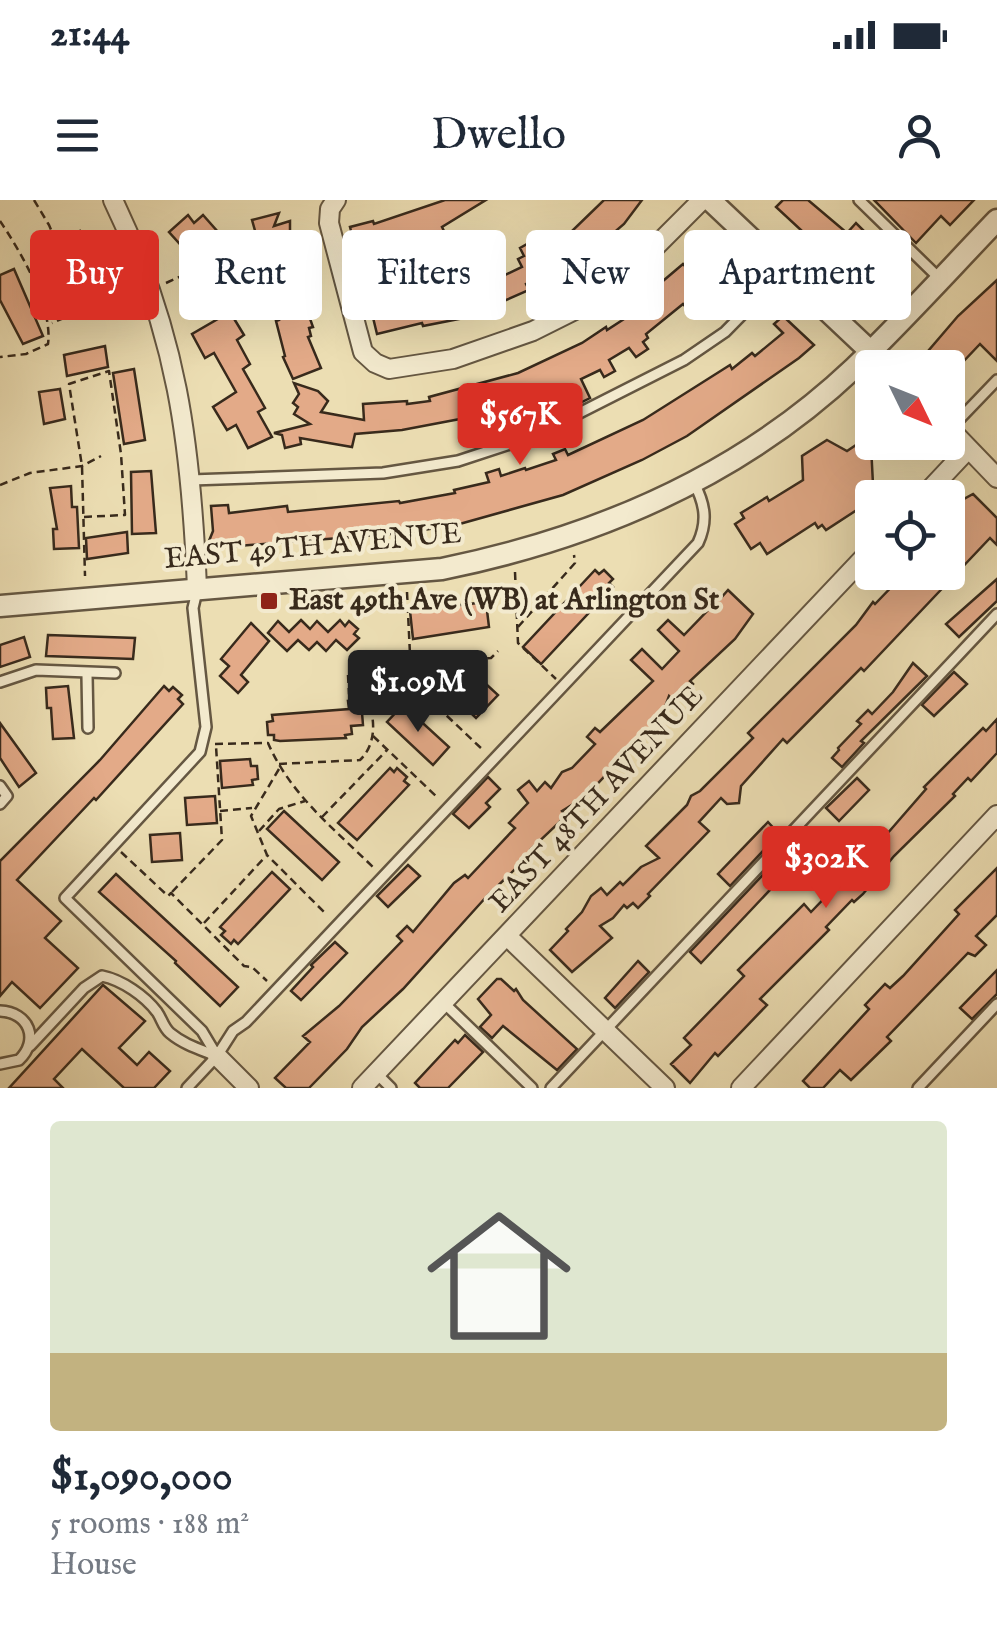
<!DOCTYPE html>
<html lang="en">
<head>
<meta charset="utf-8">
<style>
  :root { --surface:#fff; --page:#f6f6f7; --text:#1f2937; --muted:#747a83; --accent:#d93025 }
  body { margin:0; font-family:"IM FELL English",serif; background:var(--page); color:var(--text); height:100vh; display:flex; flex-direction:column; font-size:38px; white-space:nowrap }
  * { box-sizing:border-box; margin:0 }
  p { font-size:32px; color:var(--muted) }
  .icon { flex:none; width:55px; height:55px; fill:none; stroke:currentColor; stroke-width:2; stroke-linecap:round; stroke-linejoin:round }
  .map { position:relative; height:888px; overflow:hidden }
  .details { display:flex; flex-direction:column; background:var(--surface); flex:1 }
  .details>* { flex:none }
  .hud { position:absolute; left:30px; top:30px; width:938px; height:90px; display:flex; gap:20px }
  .needle { width:65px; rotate:133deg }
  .controls { position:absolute; left:855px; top:150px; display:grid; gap:20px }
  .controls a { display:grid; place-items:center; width:110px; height:110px; border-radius:10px; background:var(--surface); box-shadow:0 10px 40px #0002; font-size:50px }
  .price { position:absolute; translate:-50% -85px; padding:0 22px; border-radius:10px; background:var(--accent); color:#fff; font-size:32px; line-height:65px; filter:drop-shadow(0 2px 5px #0008) }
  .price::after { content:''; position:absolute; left:50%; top:60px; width:30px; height:22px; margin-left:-15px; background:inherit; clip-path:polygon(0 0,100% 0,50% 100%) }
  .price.on { background:#222; color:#fff }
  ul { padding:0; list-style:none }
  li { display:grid; align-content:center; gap:20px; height:530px; padding:0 50px }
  li span { display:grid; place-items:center; height:310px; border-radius:10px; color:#555 }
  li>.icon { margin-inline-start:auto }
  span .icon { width:180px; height:180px; fill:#fffc; stroke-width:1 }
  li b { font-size:42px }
  .tag { padding:0 35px; border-radius:10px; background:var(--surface); box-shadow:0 10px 40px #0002; font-size:35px; line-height:90px }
  .tag.on { background:var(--accent); color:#fff }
  .status { display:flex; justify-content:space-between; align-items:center; height:70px; padding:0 50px; background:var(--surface); direction:ltr }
  .status svg { height:28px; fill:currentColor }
  header { display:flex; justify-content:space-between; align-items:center; height:130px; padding:0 50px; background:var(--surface); font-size:45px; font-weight:600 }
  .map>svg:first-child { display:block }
  .building { fill:#e3aa88; stroke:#382a1c; stroke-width:2.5 }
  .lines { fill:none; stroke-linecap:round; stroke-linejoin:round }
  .service-casing { stroke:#655742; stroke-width:14 }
  .minor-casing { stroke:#655742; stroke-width:22 }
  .tertiary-casing { stroke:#655742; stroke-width:25 }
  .path { stroke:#382a1c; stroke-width:2.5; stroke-dasharray:8 5; stroke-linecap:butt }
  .service { stroke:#f3eace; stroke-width:9 }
  .minor { stroke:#f3eace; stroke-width:18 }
  .tertiary { stroke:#f3eace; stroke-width:20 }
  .poi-dot { fill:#8f2418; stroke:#f3eace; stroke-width:4 }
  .labels { text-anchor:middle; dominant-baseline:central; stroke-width:8; stroke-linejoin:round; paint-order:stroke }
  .street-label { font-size:30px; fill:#382a1c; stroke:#f3eace }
  .poi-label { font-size:30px; font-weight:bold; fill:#382a1c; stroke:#f3eace; text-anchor:start }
</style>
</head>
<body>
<div class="status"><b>21:44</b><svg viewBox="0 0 49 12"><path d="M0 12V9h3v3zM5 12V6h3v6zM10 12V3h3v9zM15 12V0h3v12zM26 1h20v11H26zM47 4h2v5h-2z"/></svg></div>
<header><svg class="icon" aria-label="menu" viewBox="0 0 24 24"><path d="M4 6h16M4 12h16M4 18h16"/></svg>Dwello<svg class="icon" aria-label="person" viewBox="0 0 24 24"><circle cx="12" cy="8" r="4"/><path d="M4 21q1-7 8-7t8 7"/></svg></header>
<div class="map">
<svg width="997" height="888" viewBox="0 0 997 888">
  <rect width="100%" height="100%" fill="#ecdeb3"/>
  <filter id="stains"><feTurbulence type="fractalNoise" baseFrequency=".002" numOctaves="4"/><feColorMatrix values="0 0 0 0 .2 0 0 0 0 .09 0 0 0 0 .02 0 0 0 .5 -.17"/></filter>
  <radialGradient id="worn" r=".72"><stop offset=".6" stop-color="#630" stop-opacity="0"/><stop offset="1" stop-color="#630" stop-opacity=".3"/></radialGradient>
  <g class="building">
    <polygon points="445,0 486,0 442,27 444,31 419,40 418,36 381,50 382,55 359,61 350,27 373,21 374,24"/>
    <polygon points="604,0 642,0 624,24 569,71 563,63 526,84 529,90 504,101 501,96 467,110 469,117 423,126 422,123 377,134 369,101 427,85 430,98 465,88 462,81 486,72 490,82 522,67 518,59 524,56 520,48 536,39 543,50 569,34"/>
    <polygon points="783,0 808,0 847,33 856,23 864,31 853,42 878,65 884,58 898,70 872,98 846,73 849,70 831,54 829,56 776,7"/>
    <polygon points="874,0 974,0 950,25 941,16 916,43"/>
    <polygon points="279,13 274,26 290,21 290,52 296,50 303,77 296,79 313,127 309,128 311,136 308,137 321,168 293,179 283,157 285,156 276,121 279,120 269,86 264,87 257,61 263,59 252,20"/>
    <polygon points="188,15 194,23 203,15 218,32 208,42 203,37 187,52 169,32"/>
    <polygon points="80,31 107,87 105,88 113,107 93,115 60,40"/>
    <polygon points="710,46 735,71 720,86 710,76 692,93 699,101 689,110 683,104 646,134 648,138 643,142 648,149 636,157 629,148 609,160 615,171 604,177 600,170 581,179 590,198 574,206 573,203 567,205 563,198 539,209 532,194 460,219 402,230 355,234 352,247 300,238 301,244 285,248 282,235 274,233 310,224 294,214 298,207 293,203 299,194 294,183 318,191 328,201 321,212 364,220 363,204 407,201 407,204 430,201 429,197 518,173 582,143 606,127 607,130 641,108 637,103 683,64 688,69"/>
    <polygon points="14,69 43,136 23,144 0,100 0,75"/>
    <polygon points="997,80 997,161 980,144 961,164 954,157 944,168 934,168 923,157 958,116"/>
    <polygon points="230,112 244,135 237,140 250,164 243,169 265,208 258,212 272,237 248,248 236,225 227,230 213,207 236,192 214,153 205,158 192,134"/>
    <polygon points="783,116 814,145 799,158 687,236 642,260 563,295 456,325 403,333 213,348 209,341 213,331 211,306 228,305 229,313 287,306 288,312 399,301 400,303 455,293 454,290 489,282 486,273 499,269 501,276 525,268 526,270 556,260 553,254 565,249 568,255 643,220 730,165 732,169 752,153 755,156 783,133 774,124"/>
    <polygon points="105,146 108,167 67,176 64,155"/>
    <polygon points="134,169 145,240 124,244 113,173"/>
    <polygon points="60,189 65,219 44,224 39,192"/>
    <polygon points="827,240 847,251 862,241 871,246 873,284 865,285 866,292 860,295 866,304 826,330 822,325 818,328 815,323 767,354 760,343 751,349 735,324 744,318 741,313 767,297 769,301 803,280 802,256"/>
    <polygon points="151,271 156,333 132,334 131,272"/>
    <polygon points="71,286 72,307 77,307 79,348 54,349 53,329 57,329 50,288"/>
    <polygon points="973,294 997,318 997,345 990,338 864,471 861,468 787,543 783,539 741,586 739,603 727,604 721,598 699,622 709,631 648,694 650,696 638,708 633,703 627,708 624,705 613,718 600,726 612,738 572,772 550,750 568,731 566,729 582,712 591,696 601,688 607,695 620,682 623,685 641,667 659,658 646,646 687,605 691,596 700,591 753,538 748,533 856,425 873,402 875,404 906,372 948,372 948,319 954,318 964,299"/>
    <polygon points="127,332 128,353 87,359 86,338"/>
    <polygon points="595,370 599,374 604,370 613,379 609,383 613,387 541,464 523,447"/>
    <polygon points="997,379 997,401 959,437 946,424"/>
    <polygon points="728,390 753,414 735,439 690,481 693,484 682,495 680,493 673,500 669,496 662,515 586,596 562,611 566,616 531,649 534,651 487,696 403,789 362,827 347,849 309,888 286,888 275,878 310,842 303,836 339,806 402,741 397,736 407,726 413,732 454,683 465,675 468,678 515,628 509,623 528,603 518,590 529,581 537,591 545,582 551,588 562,572 572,568 595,544 587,537 595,528 600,532 653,481 631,460 642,449 662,469 679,451 658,430 668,420 684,435 709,409 704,405 714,394 720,399"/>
    <polygon points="486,402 489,427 413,439 410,411"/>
    <polygon points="301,420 310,429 317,421 328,432 340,420 345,426 349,421 358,429 354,434 359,438 347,450 336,440 326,451 317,442 309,450 298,440 287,451 268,433 278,421 289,432"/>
    <polygon points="251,423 269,441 241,475 248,482 238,493 220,476 229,466 221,459"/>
    <polygon points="48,435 135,438 133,459 46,456"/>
    <polygon points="24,437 30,457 0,467 0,445"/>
    <polygon points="913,463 927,476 861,541 864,543 842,567 832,558 839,550 838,548 861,524 857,521 868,510 872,514 893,492"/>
    <polygon points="954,472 967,484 934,516 922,505"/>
    <polygon points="474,473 498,495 476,518 453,496"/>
    <polygon points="68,486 74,538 53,539 51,508 47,508 46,488"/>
    <polygon points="164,486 169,491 173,487 182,495 178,499 183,504 96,600 94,598 17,680 61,721 45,738 78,768 40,808 12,782 0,796 0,661 100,560"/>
    <polygon points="361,500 363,525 351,526 352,534 345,535 346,538 280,541 274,540 274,535 268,535 267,522 273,521 272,515 349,509 348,501"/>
    <polygon points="403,505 449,547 433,565 387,522"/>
    <polygon points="997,519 997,553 971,581 968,578 953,594 955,596 894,656 863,694 854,702 852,700 826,727 829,730 760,799 767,805 718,856 715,853 690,883 671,864 691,845 684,838 744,776 738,770 804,704 811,712 837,685 823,672 831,663 834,665 845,653 854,662 876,638 880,642 926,589 924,587 983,528 986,531"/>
    <polygon points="0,523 36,573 19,587 0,558"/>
    <polygon points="250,559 251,566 257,566 258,579 252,580 253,585 222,588 220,561"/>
    <polygon points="390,568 394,572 397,568 407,577 404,581 409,585 357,640 338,623"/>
    <polygon points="488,577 500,589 486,603 490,607 469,628 453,614"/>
    <polygon points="857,578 869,590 839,621 826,608"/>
    <polygon points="215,596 217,623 187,625 185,598"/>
    <polygon points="284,611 339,662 322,680 267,629"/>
    <polygon points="768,622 779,634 730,686 718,674"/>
    <polygon points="180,633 182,660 152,662 150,635"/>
    <polygon points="791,645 802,656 701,763 690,752"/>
    <polygon points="408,665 420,676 388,707 377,696"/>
    <polygon points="997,668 997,715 976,736 986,745 975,756 968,753 887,837 891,841 851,880 840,870 823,888 810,888 803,881 869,809 865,805 885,784 890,788 903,776 959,714 955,710"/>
    <polygon points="272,672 290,689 238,744 234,740 231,744 221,735 225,731 220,727"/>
    <polygon points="116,674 238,787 220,806 175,763 176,761 99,692"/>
    <polygon points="335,742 347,753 301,800 291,791 313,767 311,765"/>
    <polygon points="638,761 649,772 615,808 605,798"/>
    <polygon points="997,770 997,794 972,819 960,808"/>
    <polygon points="497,779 501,779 514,791 516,789 523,800 577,849 557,870 503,826 492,838 480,827 491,815 478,799"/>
    <polygon points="103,785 145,821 119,848 137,865 149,852 170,871 154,888 124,888 82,849 54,879 63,888 9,888"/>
    <polygon points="465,835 483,852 448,888 420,888 415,883 455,840 458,843"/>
  </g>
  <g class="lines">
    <defs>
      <g id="service">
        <polyline points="859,0 939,78"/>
        <polyline points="950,229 997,180"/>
        <polyline points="191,280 383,273 458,261 534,236 684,160 725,132 785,71"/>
        <polyline points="197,391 193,408 206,527 200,552 65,698 202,831 217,856"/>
        <polyline points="87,475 88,528"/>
        <polyline points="0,482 36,470 115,473"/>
        <polyline points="0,586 7,596 0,604"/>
        <polyline points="444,803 532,888"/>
        <path d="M0 811C29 812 40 840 19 860L0 864"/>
        <path d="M30 846 84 788 102 776C122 780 145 796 157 812 162 819 163 827 170 833 183 844 199 849 214 855"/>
        <polyline points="376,873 391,888"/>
        <path d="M187 888 217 856 233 831 246 822 698 343C708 321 705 304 694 283"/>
        <polyline points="551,888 997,414"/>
        <polyline points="918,888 997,804"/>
      </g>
      <g id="minor">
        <path d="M113 0C177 133 191 242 197 388"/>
        <polyline points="336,0 330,9 329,23 363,152 375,163 389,169 453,159 533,131 581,107 637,65 702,0"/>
        <polyline points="870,151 888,168"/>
        <polyline points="948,227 997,278"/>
        <polyline points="922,298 968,249"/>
        <polyline points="507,736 665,888"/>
        <polyline points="217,856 249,888"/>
        <polyline points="362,888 872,349"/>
        <polyline points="741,888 997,615"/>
      </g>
      <g id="tertiary">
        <polyline points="710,0 870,151"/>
        <path d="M0 406 442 369C594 338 740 276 854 168 903 121 949 70 997 20"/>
      </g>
    </defs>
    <use href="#service" class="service-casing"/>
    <use href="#minor" class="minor-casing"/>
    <use href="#tertiary" class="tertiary-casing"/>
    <g class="path">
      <polyline points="34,0 49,25 85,109 52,123"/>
      <path d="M0 21C21 52 53 107 48 144L26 154 0 157"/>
      <path d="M166 83 210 63 216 68C250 56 282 48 314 35"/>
      <polyline points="0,285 30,273 82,266 101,256"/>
      <polyline points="84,317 125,315 121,254 109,171 69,184 82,266 85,376"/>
      <polyline points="515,372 518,443 556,479"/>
      <polyline points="407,392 411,475"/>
      <polyline points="518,427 575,363 574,355"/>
      <polyline points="348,475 349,494 397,490 423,463 491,458 498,451"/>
      <polyline points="409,480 483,550"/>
      <polyline points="373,536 438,598"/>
      <path d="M215 544 268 543C290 594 334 629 373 667"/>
      <path d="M279 564 360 560C378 543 376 512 363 493"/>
      <polyline points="279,569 251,616 267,655 327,715"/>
      <polyline points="220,611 252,608"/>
      <polyline points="322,617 387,550"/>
      <polyline points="259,631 279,609 305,601"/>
      <polyline points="121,652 168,696 171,693 244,766 252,767 267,781"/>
      <polyline points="172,692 222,640 216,546"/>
      <polyline points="204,723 266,656"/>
    </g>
    <use href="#service" class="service"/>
    <use href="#minor" class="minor"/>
    <use href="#tertiary" class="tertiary"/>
  </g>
  <rect class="poi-dot" x="259" y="391" width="20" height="20" rx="5"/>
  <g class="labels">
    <g class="street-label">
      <text transform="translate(313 347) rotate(-5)">EAST 49TH AVENUE</text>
      <text transform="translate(597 600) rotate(-47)">EAST 48TH AVENUE</text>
    </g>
    <g class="poi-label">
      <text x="289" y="401">East 49th Ave (WB) at Arlington St</text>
    </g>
  </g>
  <rect width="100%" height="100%" filter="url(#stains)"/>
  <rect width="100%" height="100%" fill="url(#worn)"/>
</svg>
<div class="controls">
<a><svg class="needle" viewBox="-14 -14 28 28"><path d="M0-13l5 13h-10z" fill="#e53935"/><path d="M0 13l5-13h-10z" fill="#747a83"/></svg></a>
<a><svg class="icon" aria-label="locate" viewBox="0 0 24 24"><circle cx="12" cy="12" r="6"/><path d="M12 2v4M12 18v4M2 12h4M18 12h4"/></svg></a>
</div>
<b class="price" style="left:520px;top:268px">$567K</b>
<b class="price on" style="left:418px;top:535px">$1.09M</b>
<b class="price" style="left:826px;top:711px">$302K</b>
<div class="hud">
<a class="tag on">Buy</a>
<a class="tag">Rent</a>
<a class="tag">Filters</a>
<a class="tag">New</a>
<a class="tag">Apartment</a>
</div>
</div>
<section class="details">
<ul>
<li><span style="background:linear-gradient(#dfe7d0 75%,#c2b280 0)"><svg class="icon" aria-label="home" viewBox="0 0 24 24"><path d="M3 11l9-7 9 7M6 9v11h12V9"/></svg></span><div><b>$1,090,000</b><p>5 rooms · 188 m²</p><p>House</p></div></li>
</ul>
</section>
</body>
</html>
